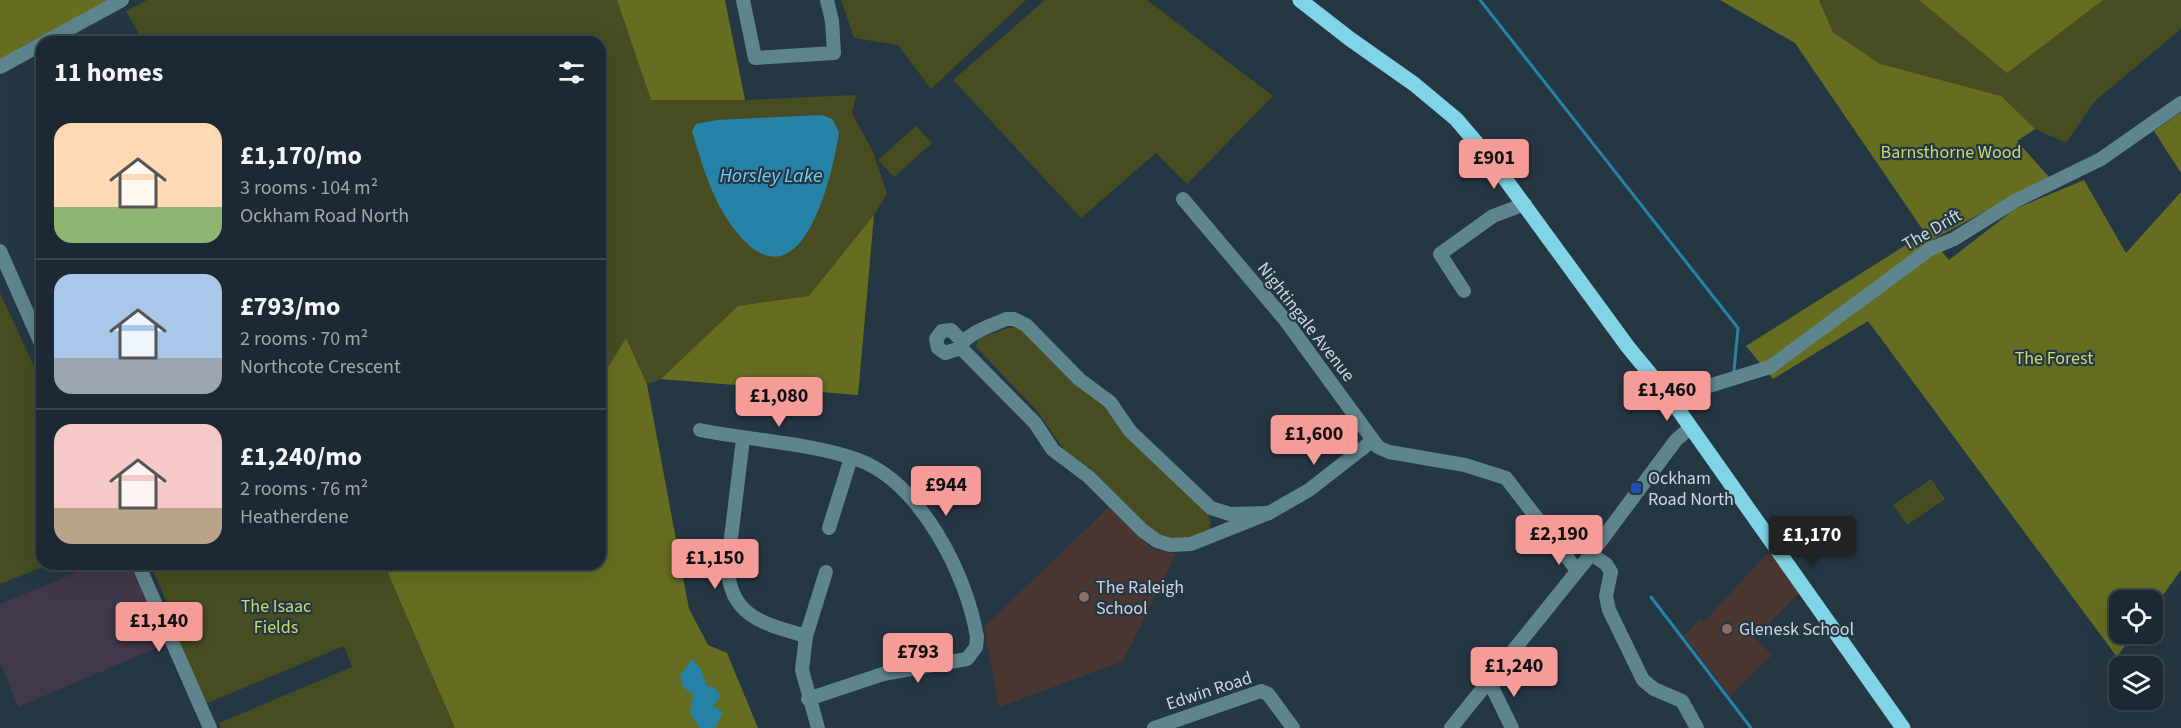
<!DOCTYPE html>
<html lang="en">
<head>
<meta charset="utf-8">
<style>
  :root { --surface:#1c2933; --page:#25313b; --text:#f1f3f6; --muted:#a0a6ac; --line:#3a454e; --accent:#f59b98 }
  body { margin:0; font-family:"Source Sans 3",sans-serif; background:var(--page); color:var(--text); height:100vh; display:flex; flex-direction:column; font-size:22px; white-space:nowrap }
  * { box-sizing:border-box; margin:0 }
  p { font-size:20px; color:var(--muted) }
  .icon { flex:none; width:33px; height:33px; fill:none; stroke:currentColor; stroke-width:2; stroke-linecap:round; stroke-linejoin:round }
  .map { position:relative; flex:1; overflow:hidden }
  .details { position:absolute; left:36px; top:36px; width:570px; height:534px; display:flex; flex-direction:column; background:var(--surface); border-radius:18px; box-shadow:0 6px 24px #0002,0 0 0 2px var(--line) }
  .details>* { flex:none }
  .tools { position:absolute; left:2109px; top:590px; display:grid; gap:12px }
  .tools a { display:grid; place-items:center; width:54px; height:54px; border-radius:12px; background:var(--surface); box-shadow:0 6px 24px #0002,0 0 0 2px var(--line); font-size:30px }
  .price { position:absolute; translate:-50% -51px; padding:0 14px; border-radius:6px; background:var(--accent); color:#111; font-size:20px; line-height:39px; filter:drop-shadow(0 2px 3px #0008) }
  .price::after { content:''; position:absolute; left:50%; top:36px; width:18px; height:14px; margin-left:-9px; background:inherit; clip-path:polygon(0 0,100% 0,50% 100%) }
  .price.selected { background:#222; color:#fff }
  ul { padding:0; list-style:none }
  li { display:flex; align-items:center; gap:18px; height:150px; padding:0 18px }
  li+li { border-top:2px solid var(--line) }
  li span { display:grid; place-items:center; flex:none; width:168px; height:120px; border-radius:18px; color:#555 }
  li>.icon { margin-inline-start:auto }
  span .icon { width:72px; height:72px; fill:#fffc; stroke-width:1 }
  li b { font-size:26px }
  h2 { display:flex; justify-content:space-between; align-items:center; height:72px; padding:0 18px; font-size:26px }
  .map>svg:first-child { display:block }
  .industrial { fill:#413949 }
  .education { fill:#4b3732 }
  .green { fill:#474d21 }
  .forest { fill:#656e20 }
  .water { fill:#2782a8 }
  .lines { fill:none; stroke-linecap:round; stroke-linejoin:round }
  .stream { stroke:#2782a8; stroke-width:3 }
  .minor { stroke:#5e858e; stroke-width:14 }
  .major { stroke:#80d4e6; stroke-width:15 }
  .transit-dot { fill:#1a4fb4; stroke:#263744; stroke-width:2 }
  .education-dot { fill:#8d6e63; stroke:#263744; stroke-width:2 }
  .labels { text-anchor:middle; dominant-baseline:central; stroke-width:4.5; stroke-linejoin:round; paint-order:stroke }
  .park-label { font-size:18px; fill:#cbd970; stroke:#263744 }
  .street-label { font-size:18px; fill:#ccd6df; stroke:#263744 }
  .poi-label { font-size:18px; fill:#ccd6df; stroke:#263744; text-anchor:start }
  .water-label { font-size:20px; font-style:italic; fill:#72cbf6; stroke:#263744 }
</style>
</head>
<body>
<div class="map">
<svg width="2181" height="728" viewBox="0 0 2181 728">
  <rect width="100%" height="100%" fill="#263744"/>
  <polygon class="industrial" points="97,564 130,564 166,644 18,707 0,662 0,604"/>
  <g class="education">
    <polygon points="1110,506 1152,549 1176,554 1123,661 999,707 984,627"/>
    <polygon points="1770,550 1800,592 1755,638 1772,655 1730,696 1684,636 1700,619 1704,622"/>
  </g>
  <g class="green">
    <polygon points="147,0 617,0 651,100 746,100 856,95 852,113 873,152 887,194 874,215 858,395 661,379 647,384 626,338 600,380 600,42 144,42 126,11"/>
    <polygon points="841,0 1026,0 931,89 898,45 854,38"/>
    <polygon points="1045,0 1147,0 1273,96 1187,184 1156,153 1081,218 953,80"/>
    <polygon points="1819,0 2181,0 2181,29 2095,101 2066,143 2035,129 2017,141 1880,64 1833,32"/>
    <polygon points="916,126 932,143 894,177 878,160"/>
    <polygon points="0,293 42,383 42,564 50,564 0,584"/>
    <polygon points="1020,327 1099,397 1206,508 1211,523 1209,533 1188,541 1170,540 1151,531 1094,471 1066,452 1037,411 976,347 978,339 1008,328"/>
    <polygon points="1931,479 1945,499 1907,525 1893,505"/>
    <polygon points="150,564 384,564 455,728 221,728 219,723 352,667 344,646 200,706 159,615 170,609"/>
  </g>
  <g class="forest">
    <polygon points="0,0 122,0 0,67"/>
    <polygon points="617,0 725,0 745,100 651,100"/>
    <polygon points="1720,0 1819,0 1833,32 1880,64 2001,96 2035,129 2017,141 2049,177 1932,240 1949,260 2015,209 2084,180 2126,253 2181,192 2181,570 2153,609 2152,600 2120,600 2120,633 2134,633 2117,657 1868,321 1773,379 1746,346 1925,233 1795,43"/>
    <polygon points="1919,0 2103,0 2007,73"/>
    <polygon points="2181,112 2181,173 2154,131"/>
    <polygon points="874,215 858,395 661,379 738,306 809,296"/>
    <polygon points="626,338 647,384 689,609 708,645 727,653 758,728 455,728 384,564 600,564 600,380"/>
  </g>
  <g class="water">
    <path d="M822 115 832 119 839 132C830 192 794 323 725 216 709 190 701 160 692 131L696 124 717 120Z"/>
    <polygon points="692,659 701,669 707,686 714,687 721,696 713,706 723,712 715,728 700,728 690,713 693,694 683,687 680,676"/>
  </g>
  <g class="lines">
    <g class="stream">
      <polyline points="1480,0 1738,328 1734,371"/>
      <polyline points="1651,597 1751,728"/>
    </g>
    <g class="minor">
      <polyline points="743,0 755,58 834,53 832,21 827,0"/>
      <polyline points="45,42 122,0"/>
      <polyline points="0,67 42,44"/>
      <polyline points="1183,199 1286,321 1378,447 1389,452 1465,465 1506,478 1576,569"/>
      <polyline points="0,251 42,346"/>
      <polyline points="1464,291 1440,254 1493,216 1525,204"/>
      <path d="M1006 319H1014L1026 325 1079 379 1110 402 1130 431 1211 508 1230 514 1269 513 1191 544 1170 545 1157 541 1142 530 1089 477 1053 450 1035 423 961 348C963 334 993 325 1006 319Z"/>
      <polyline points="961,348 945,353 938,348 936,339 942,331 951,330 962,341"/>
      <polyline points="1670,398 1770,367 1930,249 1954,239 2015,201 2101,159 2181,103"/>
      <path d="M700 430C749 440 810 443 856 459 920 481 967 575 977 637L976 647 967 659 883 674 808 699"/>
      <path d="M743 439 728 563C727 616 764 624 806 636L802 670 818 728"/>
      <polyline points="1269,513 1309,490 1372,441"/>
      <polyline points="829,528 851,458"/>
      <polyline points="1591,554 1606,564 1611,572 1606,596 1609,610 1643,680 1654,689 1682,701 1697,728"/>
      <polyline points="138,564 210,728"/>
      <polyline points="806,636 826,572"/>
      <polyline points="1489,681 1512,728"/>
      <polyline points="1154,728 1261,691 1268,694 1293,728"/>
      <polyline points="1451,728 1591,554 1676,440 1690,428"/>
    </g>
    <polyline class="major" points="1300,0 1350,39 1414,84 1456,119 1492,161 1628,347 1670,398 1903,728"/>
  </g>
  <rect class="transit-dot" x="1630" y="482" width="12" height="12" rx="3"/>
  <g class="education-dot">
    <circle cx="1084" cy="597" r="6"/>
    <circle cx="1727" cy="629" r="6"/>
  </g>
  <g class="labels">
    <g class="park-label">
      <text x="1951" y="152">Barnsthorne Wood</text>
      <text x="2054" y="358">The Forest</text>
      <text x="276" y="606">The Isaac<tspan x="276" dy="21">Fields</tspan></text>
    </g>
    <g class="street-label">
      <text transform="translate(1932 230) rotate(-30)">The Drift</text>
      <text transform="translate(1306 322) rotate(52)">Nightingale Avenue</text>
      <text transform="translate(1209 691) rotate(-18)">Edwin Road</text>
    </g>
    <g class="poi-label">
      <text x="1648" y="478">Ockham<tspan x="1648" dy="21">Road North</tspan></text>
      <text x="1096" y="587">The Raleigh<tspan x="1096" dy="21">School</tspan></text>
      <text x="1739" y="629">Glenesk School</text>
    </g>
    <g class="water-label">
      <text x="771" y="176">Horsley Lake</text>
    </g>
  </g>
</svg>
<div class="tools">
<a><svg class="icon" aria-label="locate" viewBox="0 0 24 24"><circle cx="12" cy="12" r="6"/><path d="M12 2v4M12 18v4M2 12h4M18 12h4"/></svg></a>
<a><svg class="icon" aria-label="layers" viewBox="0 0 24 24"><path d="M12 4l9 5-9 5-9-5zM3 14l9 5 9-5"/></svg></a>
</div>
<b class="price" style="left:1494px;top:190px">£901</b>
<b class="price" style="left:1667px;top:422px">£1,460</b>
<b class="price" style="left:779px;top:428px">£1,080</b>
<b class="price" style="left:1314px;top:466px">£1,600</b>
<b class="price" style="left:946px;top:517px">£944</b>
<b class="price" style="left:1559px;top:566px">£2,190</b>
<b class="price selected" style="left:1812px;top:567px">£1,170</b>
<b class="price" style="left:715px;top:590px">£1,150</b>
<b class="price" style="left:159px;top:653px">£1,140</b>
<b class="price" style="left:918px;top:684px">£793</b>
<b class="price" style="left:1514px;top:698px">£1,240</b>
<section class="details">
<h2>11 homes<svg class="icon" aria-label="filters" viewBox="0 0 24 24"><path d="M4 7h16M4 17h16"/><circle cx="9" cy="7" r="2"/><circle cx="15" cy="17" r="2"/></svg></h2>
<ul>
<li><span style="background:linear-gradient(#ffd9b3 70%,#8fb573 0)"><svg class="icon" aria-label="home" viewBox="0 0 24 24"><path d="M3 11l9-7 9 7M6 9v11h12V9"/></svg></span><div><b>£1,170/mo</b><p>3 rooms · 104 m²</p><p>Ockham Road North</p></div></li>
<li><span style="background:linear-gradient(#a9c7e8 70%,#9aa5b1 0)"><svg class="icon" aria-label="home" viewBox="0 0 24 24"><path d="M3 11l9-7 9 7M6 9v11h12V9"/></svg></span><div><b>£793/mo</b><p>2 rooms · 70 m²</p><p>Northcote Crescent</p></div></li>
<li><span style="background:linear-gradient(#f6c9c9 70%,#b9a48a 0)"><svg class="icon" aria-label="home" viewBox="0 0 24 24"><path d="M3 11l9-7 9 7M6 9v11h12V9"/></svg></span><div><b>£1,240/mo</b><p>2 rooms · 76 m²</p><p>Heatherdene</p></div></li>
</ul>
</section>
</div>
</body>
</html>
